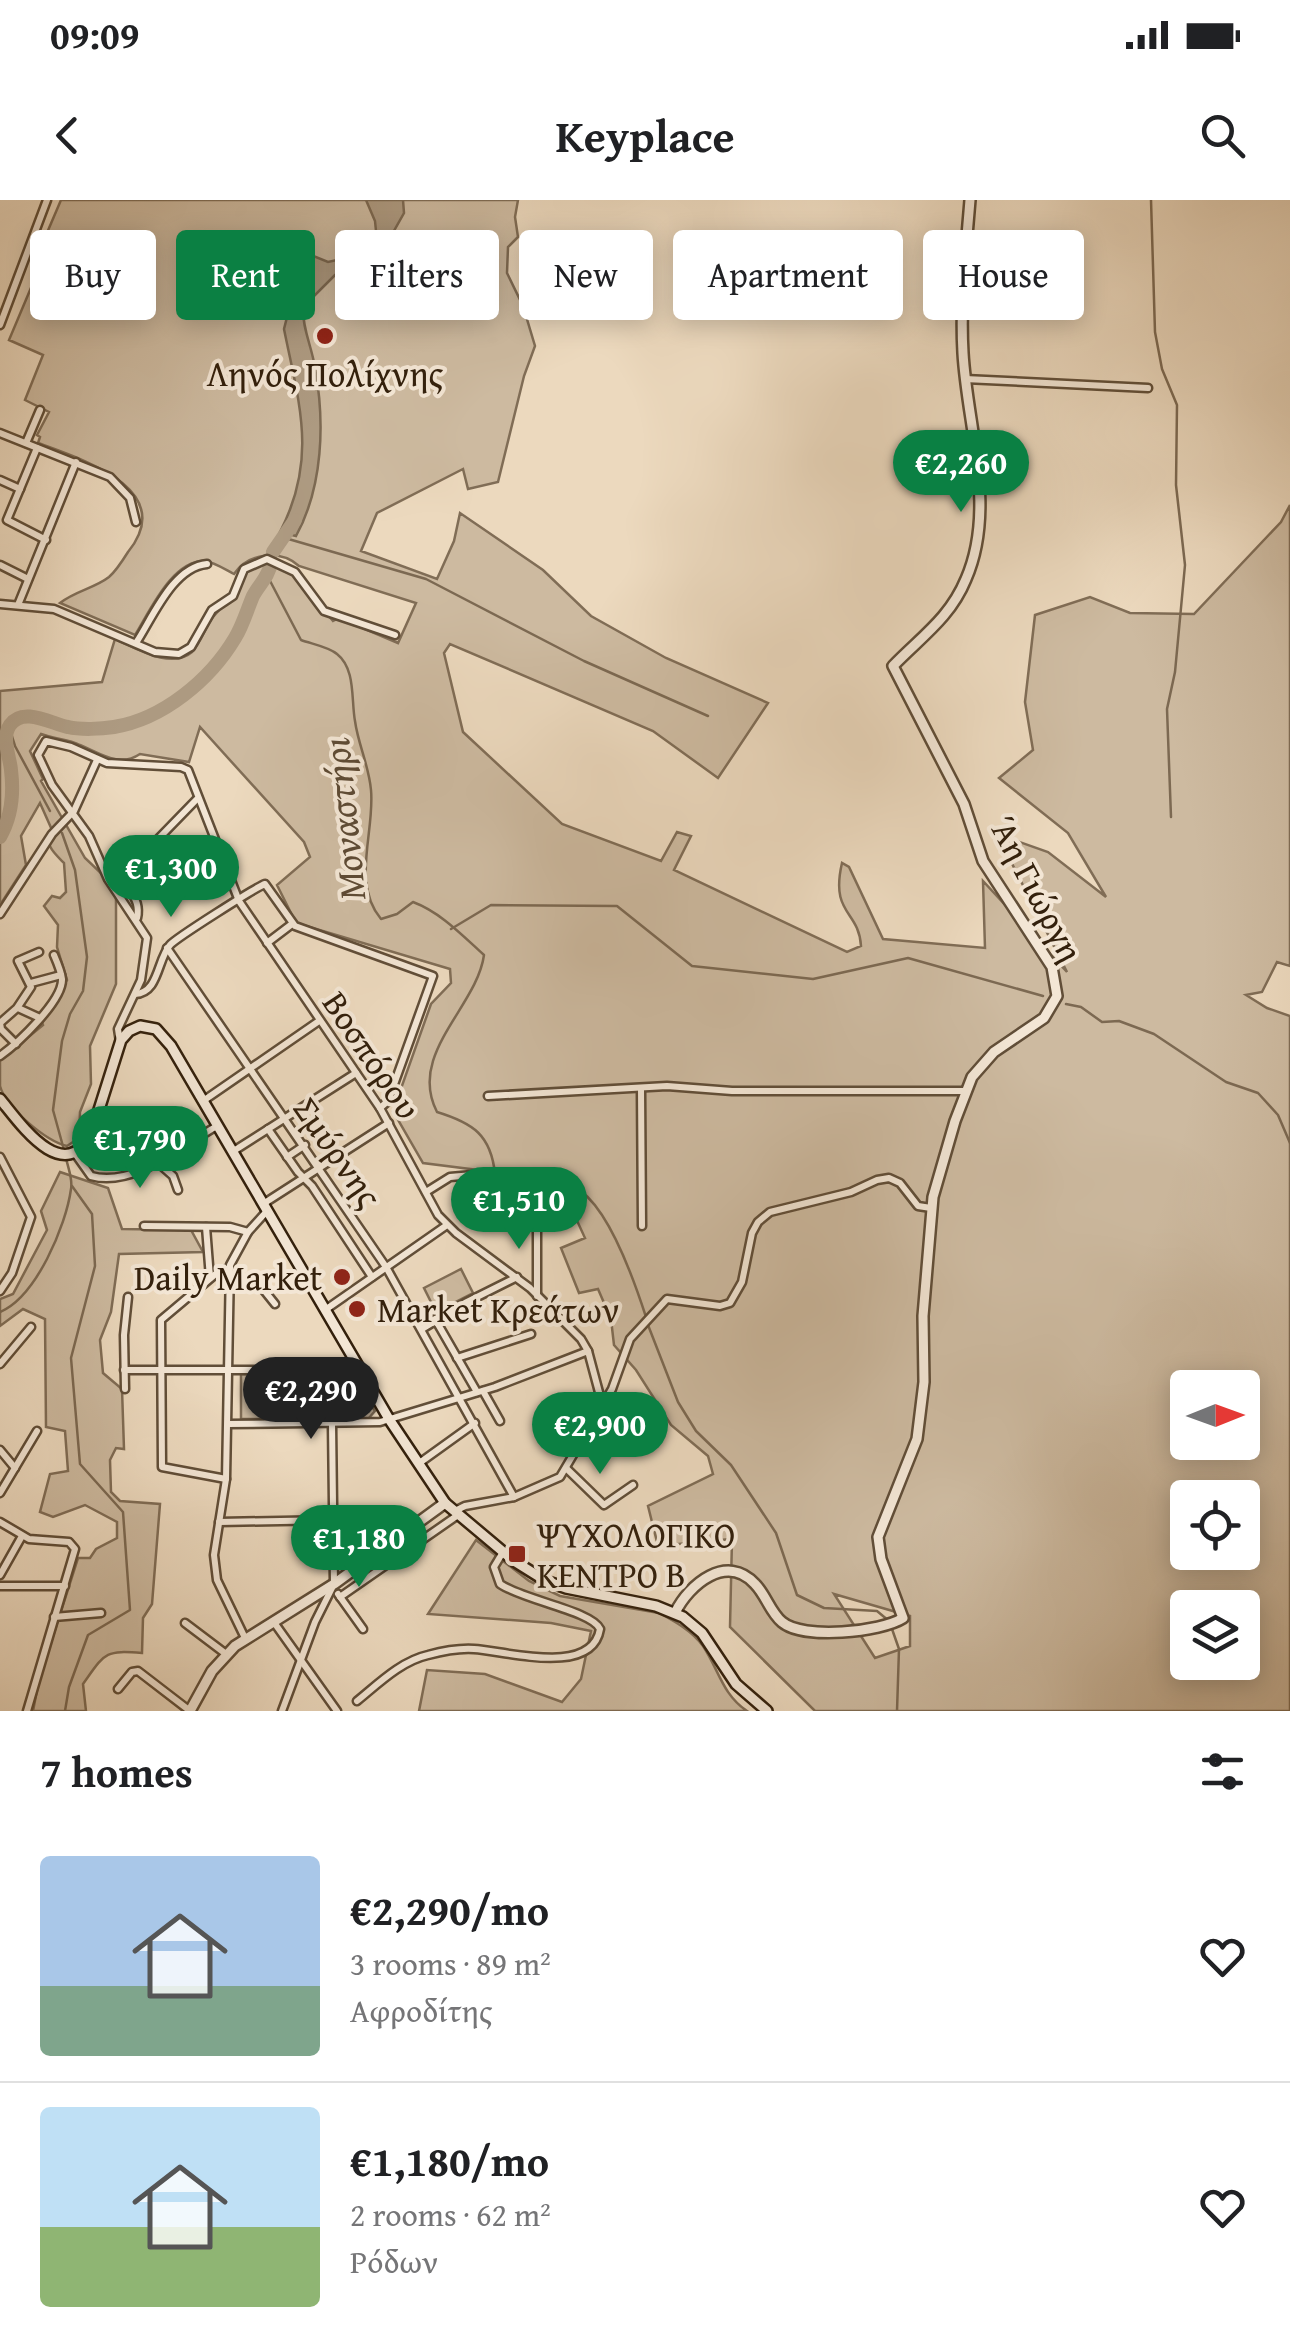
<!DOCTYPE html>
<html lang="en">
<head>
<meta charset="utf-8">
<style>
  :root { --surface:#fff; --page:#f6f6f6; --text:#202124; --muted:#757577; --line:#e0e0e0; --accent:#0b8043 }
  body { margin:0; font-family:"Gentium Book Plus",serif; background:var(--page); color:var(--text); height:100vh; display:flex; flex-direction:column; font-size:38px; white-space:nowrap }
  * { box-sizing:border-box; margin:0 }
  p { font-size:32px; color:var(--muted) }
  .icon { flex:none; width:55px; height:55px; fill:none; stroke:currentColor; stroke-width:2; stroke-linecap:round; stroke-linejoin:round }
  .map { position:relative; height:1511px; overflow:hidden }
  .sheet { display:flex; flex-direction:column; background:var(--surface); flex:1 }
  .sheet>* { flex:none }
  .banner { position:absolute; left:30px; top:30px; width:1230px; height:90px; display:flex; gap:20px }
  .needle { width:65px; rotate:89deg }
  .buttons { position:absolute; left:1170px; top:1170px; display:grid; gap:20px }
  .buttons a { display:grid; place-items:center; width:90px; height:90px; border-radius:10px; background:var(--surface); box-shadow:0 5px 25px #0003; font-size:50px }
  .price { position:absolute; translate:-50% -85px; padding:0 22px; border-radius:35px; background:var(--accent); color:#fff; font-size:32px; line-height:65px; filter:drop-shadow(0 2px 5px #0008) }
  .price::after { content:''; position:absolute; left:50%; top:60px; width:30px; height:22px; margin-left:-15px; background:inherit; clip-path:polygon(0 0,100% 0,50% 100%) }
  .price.on { background:#222; color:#fff }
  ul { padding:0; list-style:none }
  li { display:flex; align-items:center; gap:30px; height:250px; padding:0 40px }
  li+li { border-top:2px solid var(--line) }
  li span { display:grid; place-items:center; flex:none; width:280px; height:200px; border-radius:10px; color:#555 }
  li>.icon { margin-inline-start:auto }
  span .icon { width:120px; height:120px; fill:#fffc; stroke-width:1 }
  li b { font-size:42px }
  h2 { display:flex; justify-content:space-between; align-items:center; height:120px; padding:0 40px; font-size:42px }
  .tag { padding:0 35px; border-radius:10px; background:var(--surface); box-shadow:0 5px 25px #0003; font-size:35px; line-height:90px }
  .tag.on { background:var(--accent); color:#fff }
  .status { display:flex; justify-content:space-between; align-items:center; height:70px; padding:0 50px; background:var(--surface); direction:ltr }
  .status svg { height:28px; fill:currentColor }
  header { display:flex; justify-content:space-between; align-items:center; height:130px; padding:0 40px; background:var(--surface); font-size:45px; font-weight:800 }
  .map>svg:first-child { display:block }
  .green { fill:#cdbaa0; stroke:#806d56; stroke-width:2.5; fill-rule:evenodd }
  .water { fill:#ad9a81; stroke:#7c6952; stroke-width:2.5 }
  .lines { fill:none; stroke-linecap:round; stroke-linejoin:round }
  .stream { stroke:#7c6952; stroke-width:2.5 }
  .river { stroke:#ad9a81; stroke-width:14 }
  .minor-casing { stroke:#614e38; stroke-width:11 }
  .tertiary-casing { stroke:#614e38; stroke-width:14 }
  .secondary-casing { stroke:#33200c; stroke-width:14 }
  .minor { stroke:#f3e6d5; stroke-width:6 }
  .tertiary { stroke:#f3e6d5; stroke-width:9 }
  .secondary { stroke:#f3e6d5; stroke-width:9 }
  .poi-dot { fill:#8f2418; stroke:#f3e6d5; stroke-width:4 }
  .labels { text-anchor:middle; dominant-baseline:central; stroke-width:8; stroke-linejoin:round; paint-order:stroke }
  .poi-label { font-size:35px; fill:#33200c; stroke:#f3e6d5; text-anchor:start }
  .street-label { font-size:35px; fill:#33200c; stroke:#f3e6d5 }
  .water-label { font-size:38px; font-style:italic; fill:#5e4b35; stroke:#f3e6d5 }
</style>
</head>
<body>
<div class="status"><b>09:09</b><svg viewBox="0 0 49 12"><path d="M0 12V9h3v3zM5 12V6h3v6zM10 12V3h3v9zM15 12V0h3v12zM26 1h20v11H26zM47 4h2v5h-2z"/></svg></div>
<header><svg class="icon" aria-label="back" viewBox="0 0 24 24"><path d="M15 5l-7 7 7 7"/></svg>Keyplace<svg class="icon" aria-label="search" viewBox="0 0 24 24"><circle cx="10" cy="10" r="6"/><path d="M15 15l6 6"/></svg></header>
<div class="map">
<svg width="1290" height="1511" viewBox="0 0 1290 1511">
  <rect width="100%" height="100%" fill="#ecd9be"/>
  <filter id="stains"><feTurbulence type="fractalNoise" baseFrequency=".002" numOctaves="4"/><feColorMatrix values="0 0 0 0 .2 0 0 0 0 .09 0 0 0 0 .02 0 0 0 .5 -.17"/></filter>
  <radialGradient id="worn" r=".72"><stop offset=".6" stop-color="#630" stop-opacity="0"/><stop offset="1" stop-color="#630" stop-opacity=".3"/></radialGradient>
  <g class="green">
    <path d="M61 0H518L515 17 518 37 508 47 507 73 523 106 535 146 524 176 498 282 468 289 463 269 377 313 361 351 437 379 454 341 460 313 543 370 591 416 666 458 768 503 718 578 653 531 450 444 444 453 463 532 562 624 661 661 677 632 691 636 674 670 847 752 861 746C859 710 830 715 842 663L849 667 883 739 985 748 983 681 1067 772 997 634 1048 652 1106 697 1068 633 999 578 1033 550 1025 502 1035 415 1090 397 1130 413 1194 414 1281 322 1290 305V766L1277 762 1262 792 1246 795 1267 808 1290 816V1511H815L730 1427 732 1339 658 1346 648 1306 713 1274 708 1256 671 1225 636 1170 614 1145 611 1119 598 1089 579 1093 561 1048 585 1038 568 1001 512 1000 478 970 423 963 393 911 431 804 451 783 450 769 296 723 277 685 310 657 304 642 200 527 189 562 140 554C119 568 100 553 80 545 68 539 54 539 41 534L30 551 43 579 41 581 85 658 103 675 116 697V784L90 846 91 884 80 912 79 938 67 946C46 941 6 908 0 886 0 879 0 868 0 860L43 825 41 819 67 780 57 747 58 725 44 706 52 696 60 698 66 692 64 663C54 653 43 644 52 630L40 603 21 636 26 665 0 705V491L102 482 115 439C136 448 171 470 192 452 201 443 205 427 213 417 230 395 235 404 246 372L268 361 294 374 333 421 339 418 398 443 416 403 299 366C280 349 248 353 234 374 226 370 214 362 205 361 172 360 150 411 135 435L60 403C75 391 95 388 109 377 116 371 123 360 128 352 179 289 81 259 38 243L40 237 37 235 49 212 25 200 43 155 9 140 41 64 35 61ZM1188 1188H1242V1242H1188ZM1188 1298H1242V1352H1188ZM834 1394 910 1416V1446L875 1458ZM1188 1408H1242V1462H1188Z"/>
    <path d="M60 972 108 988 122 1029 191 1030 203 1052 119 1054 111 1112 100 1140 103 1173 122 1189 124 1249 116 1248 110 1260 111 1292 120 1301 160 1304 152 1404 143 1418 142 1453C104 1450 105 1453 83 1484L86 1511H33L39 1480 78 1358H90L96 1349 117 1338V1322L85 1305 53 1317 40 1312 50 1274 68 1271 65 1231 46 1227 45 1119 23 1109 0 1126V1099L13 1094 47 1030 41 1011Z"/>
    <polygon points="461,1069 473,1093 436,1112 424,1088"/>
    <polygon points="241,1174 351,1174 375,1211 368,1219 241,1219"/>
    <path d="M476 1340 529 1381 560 1396 659 1413C676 1422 692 1431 703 1446 719 1470 722 1494 747 1511H419L427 1470 485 1474 562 1502 581 1479 591 1431 551 1423 428 1414Z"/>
  </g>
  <path class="water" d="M366 0H403L404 13 390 38 387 57 378 67 335 75 303 107C302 128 312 147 315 168 325 222 323 287 296 336L280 332C318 258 299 204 284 129L302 58 311 55 328 62 378 51 375 21Z"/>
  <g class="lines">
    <g class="stream">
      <polyline points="1151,0 1155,132 1162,169 1177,205 1176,285 1185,365 1175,472 1167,509 1171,617"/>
      <polyline points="285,338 426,379 584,461 708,516"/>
      <path d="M268 377 301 440C312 444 329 447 337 454 356 469 351 500 355 521 358 544 369 566 371 590 375 632 351 683 381 719L397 714 413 702C440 712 462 735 484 755 477 807 407 854 437 912 473 923 491 935 495 974L520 991C538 985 555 979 574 987 608 1003 635 1083 646 1117"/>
      <polyline points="9,527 15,546 50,611"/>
      <polyline points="62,633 75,670 87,757 83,791 70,814 62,841 53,910 64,950"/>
      <polyline points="451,729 491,705 617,706 692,766 813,779 908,758 1043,796"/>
      <polyline points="1066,804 1081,807 1102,822 1119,821 1154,834 1226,882 1258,893 1278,915 1290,943"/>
      <path d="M0 1112C36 1097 66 1026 71 989 73 979 68 968 66 958"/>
      <polyline points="648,1125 678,1202 696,1231 731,1265 776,1333 797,1395 824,1408 877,1411 889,1421"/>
      <polyline points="892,1429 899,1449 897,1511"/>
      <polyline points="65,1511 69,1487 88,1435 130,1410 123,1312 80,1264 71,1158 95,1066 92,1014 72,986"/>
    </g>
    <g class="river">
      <polyline points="273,352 295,320"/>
      <path d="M0 637C12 616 14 594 11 570 10 557 1 538 10 525 23 506 52 524 68 527 81 530 101 529 114 527 163 519 210 480 235 438 243 425 247 410 253 396 260 383 268 378 271 363"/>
    </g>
    <defs>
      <g id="minor">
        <polyline points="0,125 47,0"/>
        <polyline points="965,179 1148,188"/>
        <polyline points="0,233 110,277 130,298 136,322"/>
        <polyline points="26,243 40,210"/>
        <polyline points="37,248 7,320 46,340"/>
        <polyline points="0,280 20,289"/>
        <polyline points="0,365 28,379"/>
        <polyline points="0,404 54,409 155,452 179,454 191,447 212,410 233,396 244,369 267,359 295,372 324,411 395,435"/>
        <polyline points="18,405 76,262"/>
        <path d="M136 443C153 417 173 367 207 364"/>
        <polyline points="0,714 52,634 74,611 97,560"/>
        <path d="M137 718C142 696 123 690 126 672L196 600"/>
        <polyline points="267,743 292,724"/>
        <polyline points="167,748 386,1067 514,1297"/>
        <polyline points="31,783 61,775"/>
        <path d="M135 794C159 793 157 760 170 745 176 738 258 686 265 684L295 726 433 776 388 901 380 908"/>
        <polyline points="18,808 40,818"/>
        <polyline points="120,842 118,829 141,780 147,738 108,679 89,636 52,585 38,555 46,541 71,547 107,563 181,567 188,570 239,701 380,908 438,1015 456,1033 530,1088 581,1139 588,1151"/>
        <polyline points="16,844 1,829 0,823 17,808 31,787 18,761 39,752"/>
        <path d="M0 856C17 844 63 801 62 779 61 771 57 762 54 755"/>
        <polyline points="641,889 642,1026"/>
        <polyline points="488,896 667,886 732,891 966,891"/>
        <polyline points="203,901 319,821"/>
        <polyline points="268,929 298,972 312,986 372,1077"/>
        <path d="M74 952 91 976C134 988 181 946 217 926"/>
        <polyline points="232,952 356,873"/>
        <polyline points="0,957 31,1017 12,1073 0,1091"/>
        <polyline points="287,957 305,945"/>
        <polyline points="156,961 173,976 178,990"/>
        <polyline points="426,992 450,977 473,975 511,1007 569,1009"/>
        <polyline points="263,1004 389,923"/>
        <polyline points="537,1009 537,1096"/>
        <polyline points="144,1026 230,1027 248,1032"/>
        <polyline points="206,1027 210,1078"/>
        <polyline points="230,1077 263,1089 275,1104"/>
        <polyline points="325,1110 447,1025"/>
        <polyline points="435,1119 477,1192"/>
        <polyline points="422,1129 465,1103 517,1077"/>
        <polyline points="457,1158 531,1134"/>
        <polyline points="0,1164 31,1127"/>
        <polyline points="124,1170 337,1170 356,1163"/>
        <polyline points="125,1189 124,1135 128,1097"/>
        <polyline points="483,1191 500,1221"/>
        <polyline points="228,1224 380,1222 495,1187 588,1151 600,1196 605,1203"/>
        <polyline points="0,1250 15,1268"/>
        <polyline points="418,1264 475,1223"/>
        <polyline points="567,1269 604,1305 633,1285"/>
        <polyline points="226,1279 162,1267 161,1120 218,1072 230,1068"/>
        <polyline points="0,1293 37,1231"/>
        <polyline points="455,1311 465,1306 514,1297 560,1277 612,1189 630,1139 667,1099 720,1106 730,1103 742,1082 752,1033 758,1022 770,1012 851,992 877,980 889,978 900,983 918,1006 931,1008"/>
        <polyline points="0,1322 29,1339 69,1342 75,1349 27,1511"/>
        <polyline points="219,1322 334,1320"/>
        <polyline points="0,1375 22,1336"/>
        <polyline points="0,1386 65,1386"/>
        <polyline points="338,1394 363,1429"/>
        <polyline points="340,1397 458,1315"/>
        <polyline points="54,1417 101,1413"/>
        <polyline points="273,1421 337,1511"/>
        <polyline points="185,1423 226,1454"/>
        <polyline points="245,1438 217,1380 214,1355 226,1279 230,1065 248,1032 267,1011"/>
        <polyline points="118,1489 132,1472 138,1471 190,1511"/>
        <path d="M357 1501C378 1484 401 1461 428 1455 443 1451 459 1448 474 1449 506 1451 592 1477 600 1429 592 1411 523 1400 500 1384L494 1367 503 1352"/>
        <polyline points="282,1511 315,1422 334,1384 332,1224"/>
      </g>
      <g id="tertiary">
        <path d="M675 1413C689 1384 727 1353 755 1384 766 1395 770 1412 782 1422 803 1440 881 1432 903 1418L881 1359 878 1337 917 1239 924 1182 923 1116 933 997 955 921 972 877 994 852 1044 818 1057 796 1052 767 983 661 964 604 893 466C921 437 950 418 966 379 997 308 967 226 963 153 960 102 966 50 970 0"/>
        <polyline points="190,1511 212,1471 235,1446 334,1384 445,1303"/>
      </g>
      <path id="secondary" d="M0 899C20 923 62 986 91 935L121 840 129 831 140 826 156 829 171 846 389 1219 445 1303 514 1361 546 1381 566 1388 656 1406 683 1417 702 1433 736 1484 767 1511"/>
    </defs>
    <use href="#minor" class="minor-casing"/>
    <use href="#tertiary" class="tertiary-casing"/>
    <use href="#secondary" class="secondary-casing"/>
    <use href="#minor" class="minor"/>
    <use href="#tertiary" class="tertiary"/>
    <use href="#secondary" class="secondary"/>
  </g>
  <g class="poi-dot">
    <circle cx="325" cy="136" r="10"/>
    <circle cx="342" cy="1077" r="10"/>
    <circle cx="357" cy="1109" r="10"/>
    <rect x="507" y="1344" width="20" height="20" rx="5"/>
  </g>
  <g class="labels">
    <g class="poi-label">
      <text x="325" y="173" text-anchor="middle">Ληνός Πολίχνης</text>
      <text x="322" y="1077" text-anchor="end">Daily Market</text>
      <text x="377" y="1109">Market Κρεάτων</text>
      <text x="537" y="1334">ΨΥΧΟΛΟΓΙΚΟ<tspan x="537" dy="40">ΚΕΝΤΡΟ B</tspan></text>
    </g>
    <g class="street-label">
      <text transform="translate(1037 689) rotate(62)">Άη Γιώργη</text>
      <text transform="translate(372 855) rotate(56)">Βοσπόρου</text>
      <text transform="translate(338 952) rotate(55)">Σμύρνης</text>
    </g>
    <g class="water-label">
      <text transform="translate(343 619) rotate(-96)">Μοναστήρι</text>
    </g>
  </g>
  <rect width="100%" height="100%" filter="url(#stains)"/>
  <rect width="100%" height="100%" fill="url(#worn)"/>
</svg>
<div class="buttons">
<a><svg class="needle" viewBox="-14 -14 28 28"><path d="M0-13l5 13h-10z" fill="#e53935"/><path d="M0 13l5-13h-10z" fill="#757577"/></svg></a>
<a><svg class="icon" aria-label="locate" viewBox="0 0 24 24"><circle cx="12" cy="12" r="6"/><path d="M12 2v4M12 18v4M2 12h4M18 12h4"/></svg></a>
<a><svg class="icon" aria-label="layers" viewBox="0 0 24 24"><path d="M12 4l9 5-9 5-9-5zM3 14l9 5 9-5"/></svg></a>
</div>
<b class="price" style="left:961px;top:315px">€2,260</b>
<b class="price" style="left:171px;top:720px">€1,300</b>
<b class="price" style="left:140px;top:991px">€1,790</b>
<b class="price" style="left:519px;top:1052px">€1,510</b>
<b class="price on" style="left:311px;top:1242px">€2,290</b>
<b class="price" style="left:600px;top:1277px">€2,900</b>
<b class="price" style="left:359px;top:1390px">€1,180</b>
<div class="banner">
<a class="tag">Buy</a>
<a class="tag on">Rent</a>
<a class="tag">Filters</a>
<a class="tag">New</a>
<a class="tag">Apartment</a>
<a class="tag">House</a>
</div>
</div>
<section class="sheet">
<h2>7 homes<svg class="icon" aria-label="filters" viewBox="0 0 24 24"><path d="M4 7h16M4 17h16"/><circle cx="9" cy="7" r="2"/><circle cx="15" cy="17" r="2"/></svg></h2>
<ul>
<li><span style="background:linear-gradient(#a9c7e8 65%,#7fa58c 0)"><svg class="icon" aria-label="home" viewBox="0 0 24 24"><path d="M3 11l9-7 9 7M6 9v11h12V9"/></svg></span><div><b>€2,290/mo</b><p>3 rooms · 89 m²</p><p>Αφροδίτης</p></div><svg class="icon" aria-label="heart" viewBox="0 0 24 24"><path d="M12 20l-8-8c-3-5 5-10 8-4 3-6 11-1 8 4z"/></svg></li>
<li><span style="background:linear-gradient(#bfe0f5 60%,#8fb573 0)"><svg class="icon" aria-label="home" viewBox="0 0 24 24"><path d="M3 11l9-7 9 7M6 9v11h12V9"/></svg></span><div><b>€1,180/mo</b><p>2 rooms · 62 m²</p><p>Ρόδων</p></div><svg class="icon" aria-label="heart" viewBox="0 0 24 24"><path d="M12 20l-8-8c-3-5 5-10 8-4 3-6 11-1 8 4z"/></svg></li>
</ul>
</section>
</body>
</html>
